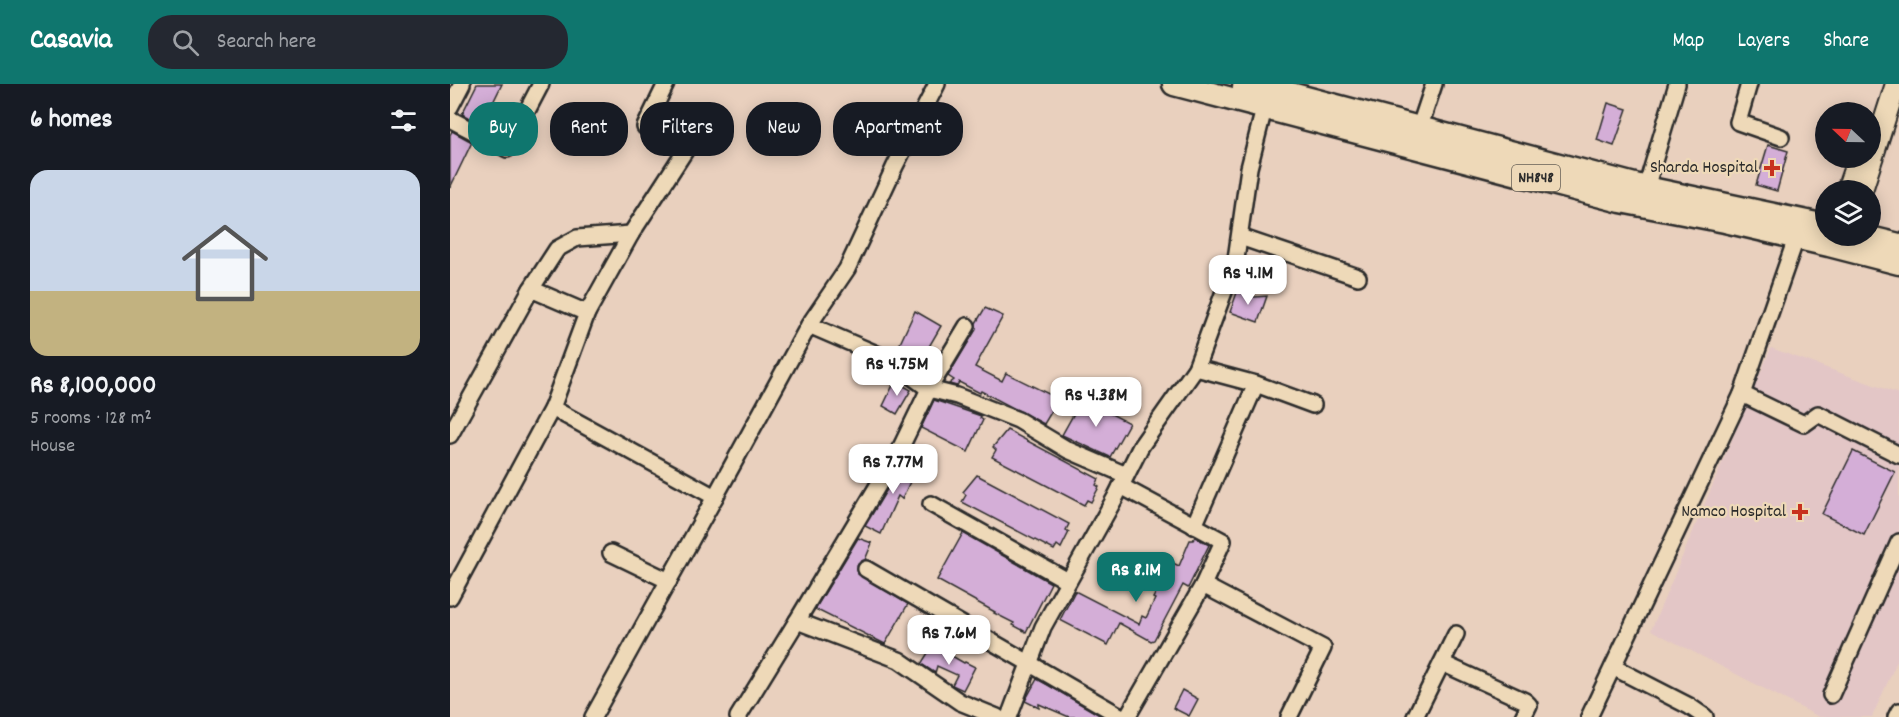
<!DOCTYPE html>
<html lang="en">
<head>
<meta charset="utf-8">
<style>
  :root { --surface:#171b24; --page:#242831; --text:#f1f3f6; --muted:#9ea1a6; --accent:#0f766e }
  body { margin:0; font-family:Dekko,sans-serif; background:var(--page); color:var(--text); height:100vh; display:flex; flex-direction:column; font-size:22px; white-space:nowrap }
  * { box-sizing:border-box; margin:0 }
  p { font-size:20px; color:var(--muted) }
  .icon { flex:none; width:33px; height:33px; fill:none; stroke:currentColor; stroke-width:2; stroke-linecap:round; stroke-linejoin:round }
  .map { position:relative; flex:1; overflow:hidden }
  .side { display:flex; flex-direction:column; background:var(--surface); width:450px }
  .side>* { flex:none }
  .banner { position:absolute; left:18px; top:18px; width:570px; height:54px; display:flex; gap:12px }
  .needle { width:39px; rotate:292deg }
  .controls { position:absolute; left:1365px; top:18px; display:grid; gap:12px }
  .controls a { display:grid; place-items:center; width:66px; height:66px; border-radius:50%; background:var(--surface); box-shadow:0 3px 15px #0003; font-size:30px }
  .price { position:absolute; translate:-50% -51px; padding:0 14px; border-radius:12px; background:#fff; color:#222; font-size:20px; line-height:39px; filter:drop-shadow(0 2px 3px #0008) }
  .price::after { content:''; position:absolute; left:50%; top:36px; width:18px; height:14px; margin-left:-9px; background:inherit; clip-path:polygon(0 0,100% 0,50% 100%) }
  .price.on { background:var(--accent); color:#fff }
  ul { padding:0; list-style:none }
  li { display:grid; align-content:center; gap:12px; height:318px; padding:0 30px }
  li span { display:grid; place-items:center; height:186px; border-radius:18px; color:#555 }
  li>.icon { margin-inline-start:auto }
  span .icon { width:108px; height:108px; fill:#fffc; stroke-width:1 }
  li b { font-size:26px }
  h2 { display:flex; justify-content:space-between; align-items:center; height:72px; padding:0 30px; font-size:26px }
  .tag { padding:0 21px; border-radius:24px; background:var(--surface); box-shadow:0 3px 15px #0003; font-size:21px; line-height:54px }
  .tag.on { background:var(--accent); color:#fff }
  header { display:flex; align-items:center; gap:36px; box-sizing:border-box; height:84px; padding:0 30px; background:var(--accent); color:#fff }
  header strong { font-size:28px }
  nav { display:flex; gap:33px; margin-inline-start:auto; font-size:21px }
  .search { width:420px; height:54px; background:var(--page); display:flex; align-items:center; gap:15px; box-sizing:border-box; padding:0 21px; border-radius:24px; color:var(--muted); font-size:22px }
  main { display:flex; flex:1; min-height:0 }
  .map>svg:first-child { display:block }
  .built { fill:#e3c6c6 }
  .building { fill:#d4aed7; stroke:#2b2b2b; stroke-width:1.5 }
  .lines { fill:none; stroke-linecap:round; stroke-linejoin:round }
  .minor-casing { stroke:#2b2b2b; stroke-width:20 }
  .major-casing { stroke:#2b2b2b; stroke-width:24 }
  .highway-casing { stroke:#2b2b2b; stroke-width:27 }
  .minor { stroke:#eed9b8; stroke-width:15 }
  .major { stroke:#eed9b8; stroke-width:20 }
  .highway { stroke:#eed9b8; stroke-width:22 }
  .poi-dot { fill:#c8321e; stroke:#eed9b8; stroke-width:2 }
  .labels { text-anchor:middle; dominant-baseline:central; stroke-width:4.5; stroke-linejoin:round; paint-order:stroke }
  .shield { fill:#eed9b8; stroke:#665f55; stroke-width:1.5 }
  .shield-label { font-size:16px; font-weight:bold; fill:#2b2b2b }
  .poi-label { font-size:18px; fill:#2b2b2b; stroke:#eed9b8; text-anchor:end }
</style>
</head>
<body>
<header>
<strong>Casavia</strong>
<div class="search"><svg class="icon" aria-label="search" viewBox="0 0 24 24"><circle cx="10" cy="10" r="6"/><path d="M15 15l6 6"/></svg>Search here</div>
<nav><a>Map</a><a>Layers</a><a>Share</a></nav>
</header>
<main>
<section class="side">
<h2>6 homes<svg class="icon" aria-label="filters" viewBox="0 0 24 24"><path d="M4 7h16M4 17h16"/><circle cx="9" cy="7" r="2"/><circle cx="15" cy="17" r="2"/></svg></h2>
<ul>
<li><span style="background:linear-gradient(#c9d6e8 65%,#c2b280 0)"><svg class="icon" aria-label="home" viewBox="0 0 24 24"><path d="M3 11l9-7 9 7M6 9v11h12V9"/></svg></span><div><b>Rs 8,100,000</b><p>5 rooms · 128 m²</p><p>House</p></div></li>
</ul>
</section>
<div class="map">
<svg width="1449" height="633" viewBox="0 0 1449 633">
  <rect width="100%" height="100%" fill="#e9d0be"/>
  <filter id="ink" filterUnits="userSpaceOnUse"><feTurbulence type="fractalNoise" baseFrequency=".0167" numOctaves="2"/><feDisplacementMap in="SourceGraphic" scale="12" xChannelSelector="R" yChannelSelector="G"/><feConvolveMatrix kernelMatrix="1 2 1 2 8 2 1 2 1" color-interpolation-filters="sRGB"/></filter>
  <g filter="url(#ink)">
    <polygon class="built" points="1321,264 1449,310 1449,573 1422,633 1369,633 1201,546"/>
    <g class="building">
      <polygon points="27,0 52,0 32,41 12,30"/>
      <polygon points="1158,19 1177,25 1164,62 1147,56"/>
      <polygon points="2,47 22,58 0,104 0,51"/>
      <polygon points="1318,61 1338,67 1327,107 1306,101"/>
      <polygon points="789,203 796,209 805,213 817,212 808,238 780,228"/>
      <polygon points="535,224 553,232 525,283 552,297 556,289 609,315 594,340 531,307 530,309 509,298 507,302 499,300 504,296 498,292 525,247 526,239"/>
      <polygon points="465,227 491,242 477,266 481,274 473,273 470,284 450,271 451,269 447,266"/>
      <polygon points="445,297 461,306 447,330 433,322"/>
      <polygon points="632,315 679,339 660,373 612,351"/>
      <polygon points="484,316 531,332 530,334 533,336 518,368 471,344"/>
      <polygon points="557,346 649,395 646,401 649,403 641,418 637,416 634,421 542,373 546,366 543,363"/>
      <polygon points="1403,367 1445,388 1414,451 1372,430"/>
      <polygon points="457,372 469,378 452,415 448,412 431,450 415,442"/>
      <polygon points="527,391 619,440 616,446 619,448 611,464 607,461 604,466 512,418 516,411 513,408"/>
      <polygon points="513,449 601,499 576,548 563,541 564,539 544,529 545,528 487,496"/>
      <polygon points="745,453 759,461 738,504 733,501 704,556 701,557 669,539 658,561 610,536 625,507 689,540 692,532 696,534 705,515 703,514 723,479 729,482 740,456 743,456"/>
      <polygon points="408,454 422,459 415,476 407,481 408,490 458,520 435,560 365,525"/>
      <polygon points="483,561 514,579 515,578 525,583 513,606 502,601 507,591 487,582 485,589 471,580"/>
      <polygon points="587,595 598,601 653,633 619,633 589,620 589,624 575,617"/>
      <polygon points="732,606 748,615 739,632 723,624"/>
    </g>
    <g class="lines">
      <defs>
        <g id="minor">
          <polyline points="487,0 445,82 397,185 359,241 438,275 479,305 507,312 568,336 618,366 676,391"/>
          <polyline points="1299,0 1288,38 1331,53"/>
          <polyline points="789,17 791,0"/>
          <polyline points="0,23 12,0"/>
          <polyline points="0,35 57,65 91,0"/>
          <polyline points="969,45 984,0"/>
          <polyline points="1196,104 1227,0"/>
          <polyline points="790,153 908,193"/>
          <polyline points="81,205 107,165 127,154 181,150"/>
          <polyline points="137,229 181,150 240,59 195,43 216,0"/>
          <polyline points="746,284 806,300 863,321"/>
          <polyline points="1292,310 1354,340 1368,330 1449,371"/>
          <polyline points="102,324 265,413 359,241"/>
          <polyline points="0,351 81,205 137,229 102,324 0,513"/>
          <polyline points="671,402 773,457 753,501"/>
          <polyline points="481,420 618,497"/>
          <polyline points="744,442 806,300"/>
          <polyline points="161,469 219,497"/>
          <polyline points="416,485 672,633"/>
          <polyline points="347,537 451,363 479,305 517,242"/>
          <polyline points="992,579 1075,617 1079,621 1073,633"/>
          <polyline points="1163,583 1239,622 1255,633"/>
          <polyline points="1381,611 1449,458"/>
          <polyline points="143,633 265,413"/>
          <polyline points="288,633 347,537 449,576 510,618 547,633"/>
          <polyline points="559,633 593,543 665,414 691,362 746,284 786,175 799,84 816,17"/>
          <polyline points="677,633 753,501 873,564 839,633"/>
          <polyline points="965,633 1006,550"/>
          <polyline points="1139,633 1292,310 1349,146"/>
          <polyline points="1446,633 1449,627"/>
        </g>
        <g id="major">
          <polyline points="1397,106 1408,74"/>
          <polyline points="1412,106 1446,0"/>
        </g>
        <g id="highway">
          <polyline points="724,0 1171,117 1275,137 1379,161 1449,179"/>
          <polyline points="803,0 1196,104 1376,142"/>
          <polyline points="1412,152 1449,161"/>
        </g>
      </defs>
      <use href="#minor" class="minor-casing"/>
      <use href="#major" class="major-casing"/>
      <use href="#highway" class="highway-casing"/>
      <use href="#minor" class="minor"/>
      <use href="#major" class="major"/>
      <use href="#highway" class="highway"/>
    </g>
  </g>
  <g class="poi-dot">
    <path d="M1319 75h6v6h6v6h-6v6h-6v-6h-6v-6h6z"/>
    <path d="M1347 419h6v6h6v6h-6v6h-6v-6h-6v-6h6z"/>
  </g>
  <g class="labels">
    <rect class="shield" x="1062" y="81" width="48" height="26" rx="4.5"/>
    <g class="shield-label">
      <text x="1086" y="94">NH848</text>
    </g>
    <g class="poi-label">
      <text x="1308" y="84">Sharda Hospital</text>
      <text x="1336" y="428">Namco Hospital</text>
    </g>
  </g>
</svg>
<div class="controls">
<a><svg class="needle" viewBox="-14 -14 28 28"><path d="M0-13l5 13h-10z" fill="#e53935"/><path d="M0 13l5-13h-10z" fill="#9ea1a6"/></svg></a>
<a><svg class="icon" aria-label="layers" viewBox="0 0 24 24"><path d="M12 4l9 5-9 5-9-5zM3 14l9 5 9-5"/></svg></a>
</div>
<b class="price" style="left:798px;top:222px">Rs 4.1M</b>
<b class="price" style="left:447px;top:313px">Rs 4.75M</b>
<b class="price" style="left:646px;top:344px">Rs 4.38M</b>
<b class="price" style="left:443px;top:411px">Rs 7.77M</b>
<b class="price on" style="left:686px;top:519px">Rs 8.1M</b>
<b class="price" style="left:499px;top:582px">Rs 7.6M</b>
<div class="banner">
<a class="tag on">Buy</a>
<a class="tag">Rent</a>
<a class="tag">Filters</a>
<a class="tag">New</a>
<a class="tag">Apartment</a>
</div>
</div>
</main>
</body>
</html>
